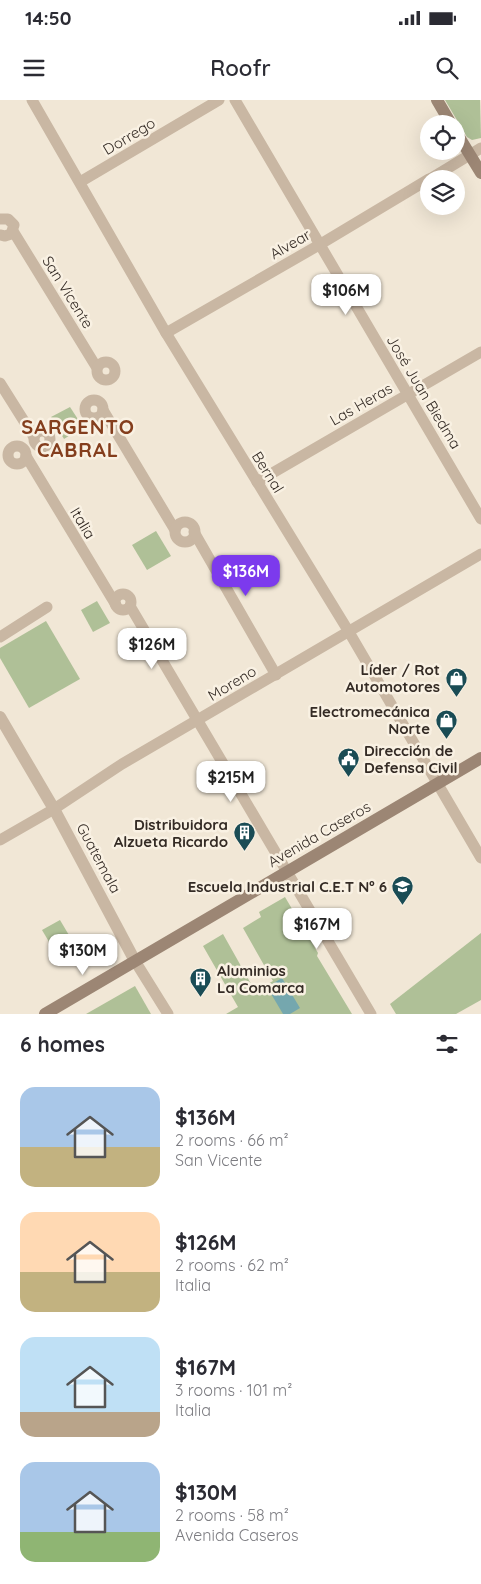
<!DOCTYPE html>
<html lang="en">
<head>
<meta charset="utf-8">
<style>
  :root { --surface:#fff; --page:#f7f7f7; --text:#2b2b33; --muted:#7c7c81; --accent:#7c3aed }
  body { margin:0; font-family:Quicksand,sans-serif; background:var(--page); color:var(--text); height:100vh; display:flex; flex-direction:column; font-size:19px; white-space:nowrap }
  * { box-sizing:border-box; margin:0 }
  p { font-size:16px; color:var(--muted) }
  .icon { flex:none; width:28px; height:28px; fill:none; stroke:currentColor; stroke-width:2; stroke-linecap:round; stroke-linejoin:round }
  .map { position:relative; height:914px; overflow:hidden }
  .panel { display:flex; flex-direction:column; background:var(--surface); flex:1 }
  .panel>* { flex:none }
  .fabs { position:absolute; left:420px; top:15px; display:grid; gap:10px }
  .fabs a { display:grid; place-items:center; width:45px; height:45px; border-radius:50%; background:var(--surface); box-shadow:0 5px 20px #0002; font-size:25px }
  .price { position:absolute; translate:-50% -42px; padding:0 11px; border-radius:10px; background:#fff; color:#222; font-size:16px; line-height:32px; filter:drop-shadow(0 1px 2px #0008) }
  .price::after { content:''; position:absolute; left:50%; top:30px; width:15px; height:11px; margin-left:-8px; background:inherit; clip-path:polygon(0 0,100% 0,50% 100%) }
  .price.active { background:var(--accent); color:#fff }
  ul { padding:0; list-style:none }
  li { display:flex; align-items:center; gap:15px; height:125px; padding:0 20px }
  li span { display:grid; place-items:center; flex:none; width:140px; height:100px; border-radius:15px; color:#555 }
  li>.icon { margin-inline-start:auto }
  span .icon { width:60px; height:60px; fill:#fffc; stroke-width:1 }
  li b { font-size:21px }
  h2 { display:flex; justify-content:space-between; align-items:center; height:60px; padding:0 20px; font-size:21px }
  .status { display:flex; justify-content:space-between; align-items:center; height:35px; padding:0 25px; background:var(--surface); direction:ltr }
  .status svg { height:14px; fill:currentColor }
  header { display:flex; justify-content:space-between; align-items:center; height:65px; padding:0 20px; background:var(--surface); font-size:22px; font-weight:600 }
  .map>svg:first-child { display:block }
  .green { fill:#afc097 }
  .water { fill:#75a7ae }
  .lines { fill:none; stroke-linecap:round; stroke-linejoin:round }
  .minor { stroke:#c9b7a3; stroke-width:11 }
  .tertiary { stroke:#c9b7a3; stroke-width:12 }
  .secondary { stroke:#9c8674; stroke-width:12 }
  .labels { text-anchor:middle; dominant-baseline:central; stroke-width:5; stroke-linejoin:round; paint-order:stroke }
  .street-label { font-size:15px; fill:#342b25; stroke:#f9f1e3 }
  .poi-label { font-size:15px; font-weight:bold; fill:#342b25; stroke:#f9f1e3; text-anchor:end }
  .district-label { font-size:20px; font-weight:bold; letter-spacing:1px; fill:#843e1d; stroke:#f9f1e3 }
</style>
</head>
<body>
<div class="status"><b>14:50</b><svg viewBox="0 0 49 12"><path d="M0 12V9h3v3zM5 12V6h3v6zM10 12V3h3v9zM15 12V0h3v12zM26 1h20v11H26zM47 4h2v5h-2z"/></svg></div>
<header><svg class="icon" aria-label="menu" viewBox="0 0 24 24"><path d="M4 6h16M4 12h16M4 18h16"/></svg>Roofr<svg class="icon" aria-label="search" viewBox="0 0 24 24"><circle cx="10" cy="10" r="6"/><path d="M15 15l6 6"/></svg></header>
<div class="map">
<svg width="481" height="914" viewBox="0 0 481 914">
  <rect width="100%" height="100%" fill="#f1e7d6"/>
  <g class="green">
    <polygon points="445,0 480,0 481,38 472,40 467,37"/>
    <polygon points="70,307 83,327 64,339 51,317"/>
    <polygon points="156,431 171,456 147,470 132,445"/>
    <polygon points="97,501 110,523 93,532 81,510"/>
    <polygon points="46,521 80,579 29,608 0,558 0,548"/>
    <polygon points="285,797 318,853 317,856 352,914 226,914 238,907 203,846 223,834 255,891 273,881 243,828 261,817 259,812"/>
    <polygon points="60,820 76,847 58,857 42,830"/>
    <polygon points="481,833 481,900 456,914 396,914 390,904"/>
    <polygon points="135,886 151,914 86,914"/>
  </g>
  <polygon class="water" points="282,878 300,908 290,914 283,914 267,887"/>
  <g class="lines">
    <g class="minor">
      <polyline points="32,0 166,233 349,532 481,758"/>
      <polyline points="235,0 481,419"/>
      <polyline points="430,79 481,48"/>
      <polyline points="80,82 219,0"/>
      <polyline points="0,119 8,119 14,125 11,134 5,136 0,135"/>
      <polyline points="13,131 97,268"/>
      <polyline points="166,233 319,145 429,79"/>
      <circle cx="106" cy="271" r="9"/>
      <polyline points="0,283 34,337"/>
      <circle cx="94" cy="309" r="9"/>
      <polyline points="103,310 175,430"/>
      <circle cx="42" cy="339" r="8"/>
      <circle cx="17" cy="355" r="9"/>
      <polyline points="26,356 116,505"/>
      <polyline points="257,382 481,252"/>
      <circle cx="185" cy="432" r="10"/>
      <polyline points="194,432 276,575"/>
      <circle cx="123" cy="502" r="8"/>
      <polyline points="130,506 371,914"/>
      <polyline points="0,537 47,507"/>
      <polyline points="0,740 54,709 122,664 481,454"/>
      <polyline points="135,861 168,914"/>
    </g>
    <polyline class="tertiary" points="0,617 54,709 135,861"/>
    <g class="secondary">
      <polyline points="437,0 451,24"/>
      <polyline points="456,32 481,73"/>
      <polyline points="45,914 481,658"/>
    </g>
  </g>
  <defs>
    <symbol id="shop-pin" viewBox="-11 -11 22 30"><path d="M0 17L-7.5 6A9.5 9.5 0 1 1 7.5 6Z" fill="#1a4c55" stroke="#f9f1e3"/><path d="M-5-2.5h2.3a2.7 3.5 0 0 1 5.4 0H5L5.5 6h-11ZM-1.5-2.5h3a1.5 2.3 0 0 0-3 0Z" fill="#fff"/></symbol>
    <symbol id="civic-pin" viewBox="-11 -11 22 30"><path d="M0 17L-7.5 6A9.5 9.5 0 1 1 7.5 6Z" fill="#1a4c55" stroke="#f9f1e3"/><path d="M-.6-6.5H3V-4.5H.6V-3L4-1V1h2V6H-6V1h2V-1L-.6-3ZM-1.2 2.5V6h2.4V2.5Z" fill="#fff"/></symbol>
    <symbol id="building-pin" viewBox="-11 -11 22 30"><path d="M0 17L-7.5 6A9.5 9.5 0 1 1 7.5 6Z" fill="#1a4c55" stroke="#f9f1e3"/><path d="M-4-6H4V6H1V3H-1V6H-4ZM-2.5-4.3h1.7v1.8h-1.7ZM.8-4.3h1.7v1.8H.8ZM-2.5-1h1.7V.8h-1.7ZM.8-1h1.7V.8H.8Z" fill="#fff"/></symbol>
    <symbol id="school-pin" viewBox="-11 -11 22 30"><path d="M0 17L-7.5 6A9.5 9.5 0 1 1 7.5 6Z" fill="#1a4c55" stroke="#f9f1e3"/><path d="M0-5L7-2L0 1L-7-2ZM-4 1L0 2.5L4 1V4Q0 6-4 4Z" fill="#fff"/></symbol>
  </defs>
  <g fill-rule="evenodd">
    <use href="#shop-pin" x="444" y="566" width="25" height="34"/>
    <use href="#shop-pin" x="434" y="608" width="25" height="34"/>
    <use href="#civic-pin" x="336" y="646" width="25" height="34"/>
    <use href="#building-pin" x="232" y="720" width="25" height="34"/>
    <use href="#school-pin" x="390" y="774" width="25" height="34"/>
    <use href="#building-pin" x="188" y="866" width="25" height="34"/>
  </g>
  <g class="labels">
    <g class="street-label">
      <text transform="translate(129 36) rotate(-31)">Dorrego</text>
      <text transform="translate(290 144) rotate(-30)">Alvear</text>
      <text transform="translate(68 192) rotate(58)">San Vicente</text>
      <text transform="translate(424 292) rotate(59)">José Juan Biedma</text>
      <text transform="translate(361 304) rotate(-30)">Las Heras</text>
      <text transform="translate(268 372) rotate(58)">Bernal</text>
      <text transform="translate(83 423) rotate(59)">Italia</text>
      <text transform="translate(232 583) rotate(-31)">Moreno</text>
      <text transform="translate(319 734) rotate(-30)">Avenida Caseros</text>
      <text transform="translate(99 758) rotate(62)">Guatemala</text>
    </g>
    <g class="poi-label">
      <text x="440" y="569">Líder / Rot<tspan x="440" dy="17">Automotores</tspan></text>
      <text x="430" y="611">Electromecánica<tspan x="430" dy="17">Norte</tspan></text>
      <text x="364" y="650" text-anchor="start">Dirección de<tspan x="364" dy="17">Defensa Civil</tspan></text>
      <text x="228" y="724">Distribuidora<tspan x="228" dy="17">Alzueta Ricardo</tspan></text>
      <text x="387" y="786">Escuela Industrial C.E.T Nº 6</text>
      <text x="217" y="870" text-anchor="start">Aluminios<tspan x="217" dy="17">La Comarca</tspan></text>
    </g>
    <g class="district-label">
      <text x="78" y="326">SARGENTO<tspan x="78" dy="23">CABRAL</tspan></text>
    </g>
  </g>
</svg>
<div class="fabs">
<a><svg class="icon" aria-label="locate" viewBox="0 0 24 24"><circle cx="12" cy="12" r="6"/><path d="M12 2v4M12 18v4M2 12h4M18 12h4"/></svg></a>
<a><svg class="icon" aria-label="layers" viewBox="0 0 24 24"><path d="M12 4l9 5-9 5-9-5zM3 14l9 5 9-5"/></svg></a>
</div>
<b class="price" style="left:346px;top:216px">$106M</b>
<b class="price active" style="left:246px;top:497px">$136M</b>
<b class="price" style="left:152px;top:570px">$126M</b>
<b class="price" style="left:231px;top:703px">$215M</b>
<b class="price" style="left:317px;top:850px">$167M</b>
<b class="price" style="left:83px;top:876px">$130M</b>
</div>
<section class="panel">
<h2>6 homes<svg class="icon" aria-label="filters" viewBox="0 0 24 24"><path d="M4 7h16M4 17h16"/><circle cx="9" cy="7" r="2"/><circle cx="15" cy="17" r="2"/></svg></h2>
<ul>
<li><span style="background:linear-gradient(#a9c7e8 60%,#c2b280 0)"><svg class="icon" aria-label="home" viewBox="0 0 24 24"><path d="M3 11l9-7 9 7M6 9v11h12V9"/></svg></span><div><b>$136M</b><p>2 rooms · 66 m²</p><p>San Vicente</p></div></li>
<li><span style="background:linear-gradient(#ffd9b3 60%,#c2b280 0)"><svg class="icon" aria-label="home" viewBox="0 0 24 24"><path d="M3 11l9-7 9 7M6 9v11h12V9"/></svg></span><div><b>$126M</b><p>2 rooms · 62 m²</p><p>Italia</p></div></li>
<li><span style="background:linear-gradient(#bfe0f5 75%,#b9a48a 0)"><svg class="icon" aria-label="home" viewBox="0 0 24 24"><path d="M3 11l9-7 9 7M6 9v11h12V9"/></svg></span><div><b>$167M</b><p>3 rooms · 101 m²</p><p>Italia</p></div></li>
<li><span style="background:linear-gradient(#a9c7e8 70%,#8fb573 0)"><svg class="icon" aria-label="home" viewBox="0 0 24 24"><path d="M3 11l9-7 9 7M6 9v11h12V9"/></svg></span><div><b>$130M</b><p>2 rooms · 58 m²</p><p>Avenida Caseros</p></div></li>
</ul>
</section>
</body>
</html>
